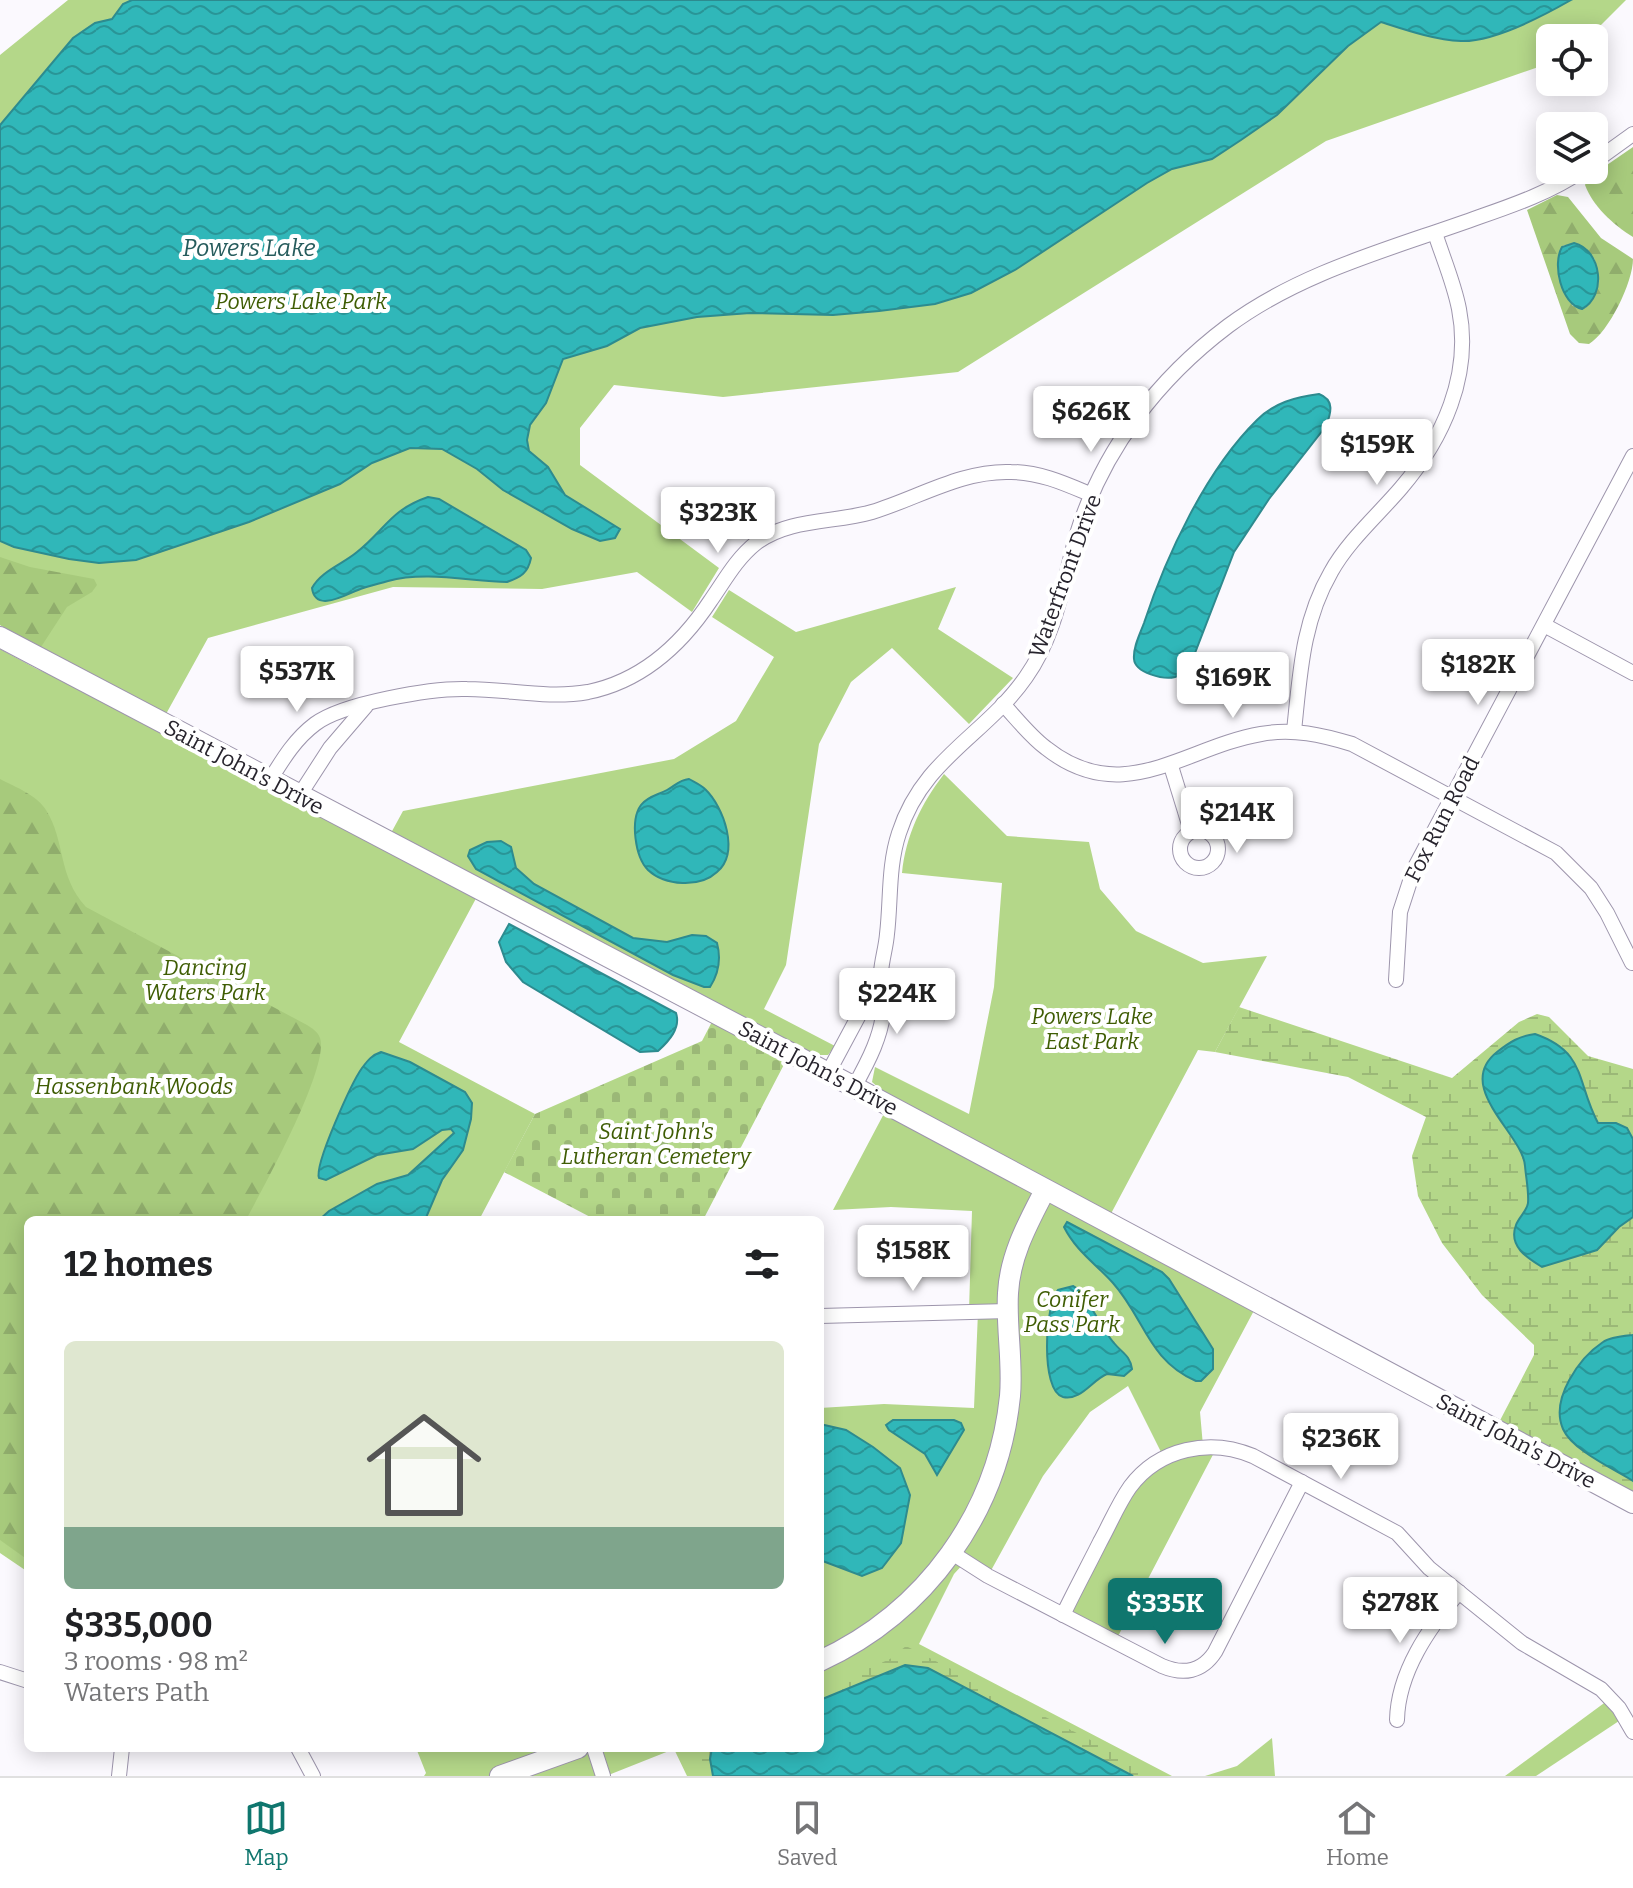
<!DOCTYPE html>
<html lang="en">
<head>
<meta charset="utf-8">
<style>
  :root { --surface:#fff; --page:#f2f2f2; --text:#202124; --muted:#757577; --line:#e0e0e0; --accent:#0f766e }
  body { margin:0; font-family:Bitter,serif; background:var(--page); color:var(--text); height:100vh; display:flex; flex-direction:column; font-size:30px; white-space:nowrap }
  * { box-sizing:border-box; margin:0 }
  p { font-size:26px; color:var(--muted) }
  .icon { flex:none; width:44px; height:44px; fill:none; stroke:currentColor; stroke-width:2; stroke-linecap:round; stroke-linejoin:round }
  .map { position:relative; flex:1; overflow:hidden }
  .sheet { position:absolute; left:24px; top:1216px; width:800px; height:536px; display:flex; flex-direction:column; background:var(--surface); border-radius:12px; box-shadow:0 4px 20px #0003 }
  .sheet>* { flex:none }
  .fabs { position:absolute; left:1536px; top:24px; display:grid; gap:16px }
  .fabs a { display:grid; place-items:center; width:72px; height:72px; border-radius:12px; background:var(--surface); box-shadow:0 4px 20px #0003; font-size:40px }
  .price { position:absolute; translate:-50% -68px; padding:0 18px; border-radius:8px; background:#fff; color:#222; font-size:26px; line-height:52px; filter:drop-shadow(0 2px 4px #0008) }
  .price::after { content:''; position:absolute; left:50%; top:48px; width:24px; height:18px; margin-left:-12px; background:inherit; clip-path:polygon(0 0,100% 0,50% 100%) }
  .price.current { background:var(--accent); color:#fff }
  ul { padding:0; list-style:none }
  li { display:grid; align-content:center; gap:16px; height:424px; padding:0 40px }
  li+li { border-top:2px solid var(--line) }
  li span { display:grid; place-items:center; height:248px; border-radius:12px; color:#555 }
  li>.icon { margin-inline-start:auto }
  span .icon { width:144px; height:144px; fill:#fffc; stroke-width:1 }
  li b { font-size:34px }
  h2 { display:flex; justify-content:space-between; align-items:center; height:96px; padding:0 40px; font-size:34px }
  .menu { display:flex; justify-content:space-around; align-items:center; height:112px; border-top:2px solid var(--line); background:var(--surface); font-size:22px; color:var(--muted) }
  .menu a { display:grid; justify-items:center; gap:4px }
  .menu .current { color:var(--accent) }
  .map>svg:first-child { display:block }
  .green { fill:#b4d789 }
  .forest { fill:url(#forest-firs); fill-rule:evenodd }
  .wetland { fill:url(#wetland-marsh) }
  .cemetery { fill:url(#cemetery-stones) }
  .water { fill:url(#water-waves); stroke:#2d8b8f; stroke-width:2 }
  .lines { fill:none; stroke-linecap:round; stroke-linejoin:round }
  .street-casing { stroke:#9d95ac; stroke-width:16 }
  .secondary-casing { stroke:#9d95ac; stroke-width:22 }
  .street { stroke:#fff; stroke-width:14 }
  .secondary { stroke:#fff; stroke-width:20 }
  .labels { text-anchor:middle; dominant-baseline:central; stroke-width:8; stroke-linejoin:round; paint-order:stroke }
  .park-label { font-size:22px; font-style:italic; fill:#3f5d04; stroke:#fff }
  .street-label { font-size:22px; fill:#27242d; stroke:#fff }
  .water-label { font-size:24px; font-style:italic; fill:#275c5d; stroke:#fff }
</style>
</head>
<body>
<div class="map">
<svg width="1633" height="1776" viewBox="0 0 1633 1776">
  <defs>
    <pattern id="forest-firs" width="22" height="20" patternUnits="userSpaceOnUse" patternTransform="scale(2)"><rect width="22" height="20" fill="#a7ca7c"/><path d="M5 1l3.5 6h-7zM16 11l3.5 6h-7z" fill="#90ad6c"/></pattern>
    <pattern id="wetland-marsh" width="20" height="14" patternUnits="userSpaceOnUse" patternTransform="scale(2)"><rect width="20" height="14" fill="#b4d789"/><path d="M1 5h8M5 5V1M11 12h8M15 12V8" fill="none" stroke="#9bb877"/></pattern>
    <pattern id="cemetery-stones" width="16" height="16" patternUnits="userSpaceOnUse" patternTransform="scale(2)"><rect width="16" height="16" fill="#b4d789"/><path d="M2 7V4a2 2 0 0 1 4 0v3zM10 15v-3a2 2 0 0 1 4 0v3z" fill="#9bb877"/></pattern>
    <pattern id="water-waves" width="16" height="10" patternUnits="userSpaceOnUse" patternTransform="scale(2)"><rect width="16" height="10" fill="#30b7b9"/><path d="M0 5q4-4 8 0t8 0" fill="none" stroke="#299597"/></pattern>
  </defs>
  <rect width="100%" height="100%" fill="#fbf9fe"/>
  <g class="green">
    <polygon points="68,0 1626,0 1588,38 1550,38 1550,63 1326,141 958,372 723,397 614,385 580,428 580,465 719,568 692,612 637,572 542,589 393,587 208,638 166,714 0,625 0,55"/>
    <polygon points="956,587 938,629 1013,678 969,724 892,648 851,682 819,744 786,965 764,1009 835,1046 828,1055 815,1055 391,833 403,811 674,759 736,721 774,657 712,617 729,590 796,632"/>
    <polygon points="0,649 37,669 161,723 480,891 399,1042 535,1114 479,1220 28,1220 28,1572 0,1553"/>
    <path d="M944 774 1007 836 1089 842 1100 889 1136 931 1203 963 1267 956 1215 1052 1198 1050 1106 1223 1258 1303 1200 1412 1203 1446 1217 1447 1115 1642 1063 1615 1121 1502 1164 1458 1128 1386 1090 1412 1043 1476 988 1576 965 1562 954 1574 919 1644 1172 1776H687L674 1749 606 1776H424L426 1773 416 1748H820V1408L884 1404 974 1408 978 1312 969 1311 972 1211 891 1207 833 1210 888 1106 879 1088 872 1082 875 1067 969 1114 994 987 1002 883 902 873C906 835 921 804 944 774Z"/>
    <polygon points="1611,1698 1625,1717 1536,1776 1505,1776"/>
    <polygon points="1272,1738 1275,1776 1205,1776 1237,1766"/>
  </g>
  <g class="forest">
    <path d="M1633 147V237C1612 224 1593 206 1585 185L1588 178Z"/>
    <path d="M1557 195 1568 197 1601 238 1633 259C1633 282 1609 332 1589 344L1579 343 1570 334 1527 210ZM1564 245 1594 258C1600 275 1599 296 1585 308L1573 306C1561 290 1551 262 1564 245Z"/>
    <polygon points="0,557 30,567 94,579 97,585 92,592 67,607 41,647 0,625"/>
    <path d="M0 779C15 787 37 795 46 810 66 842 57 875 86 907L307 1025C312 1028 318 1032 320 1038 330 1067 262 1190 246 1220H28V1560L0 1540Z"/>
  </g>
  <g class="wetland">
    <polygon points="1239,1007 1452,1078 1519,1022 1537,1014 1549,1017 1588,1056 1633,1069 1633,1503 1495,1430 1534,1355 1534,1345 1482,1295 1442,1243 1418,1196 1412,1156 1426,1117 1348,1077 1215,1052"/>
    <polygon points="906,1646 1161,1776 702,1776 699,1755 701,1748 820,1748 820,1690 890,1659"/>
  </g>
  <polygon class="cemetery" points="716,1014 790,1053 703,1220 596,1220 504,1172 535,1114 702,1041"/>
  <g class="water">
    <path d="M132 0H1571C1543 16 1493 42 1461 41 1435 40 1406 30 1381 22L1348 46 1277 115 1241 140 1212 159 1172 169 1147 183 1015 270 971 293 935 304 879 311 833 315 750 313 697 317 640 328 607 346 563 359 546 403 530 425 527 440 529 451 548 467 565 495 620 529 615 538 600 541 572 529 503 490 477 469 442 449 410 448 372 463 340 484 249 522 136 560 99 563 69 559 14 547 0 541V125L73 38 95 23 112 19 123 4Z"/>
    <path d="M1574 243C1602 250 1607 296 1582 309 1561 304 1552 264 1562 247Z"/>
    <path d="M1319 394C1335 400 1331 413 1326 426L1269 499 1234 552 1190 666C1185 671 1181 675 1175 677 1164 680 1135 673 1134 659 1133 647 1140 634 1144 623 1166 556 1206 470 1257 420 1274 403 1295 397 1319 394Z"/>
    <path d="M428 497 439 499 526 550 531 558C528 573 521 577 507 582 469 581 425 571 388 581 378 584 368 586 358 590 345 595 315 613 312 588 321 571 343 564 357 552 385 530 390 510 428 497Z"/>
    <path d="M689 779C694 782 701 785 705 789 724 807 740 853 717 872 700 888 665 886 648 870 635 857 630 820 641 805 648 796 658 795 667 790 676 785 679 780 689 779Z"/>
    <path d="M501 841 511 847 516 868 534 884 633 938 667 942 692 935 706 936 717 943C721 958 719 973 710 987H704L673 975 476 869 468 856 470 850 487 842Z"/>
    <path d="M509 924 676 1013C681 1028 669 1041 658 1051L640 1052 523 982 506 962 499 942Z"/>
    <path d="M1535 1034C1587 1052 1576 1082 1598 1123H1616L1627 1128 1633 1139V1217L1619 1227 1597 1250 1542 1267C1527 1258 1508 1246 1516 1225 1519 1217 1527 1211 1528 1203 1529 1192 1526 1178 1525 1166 1523 1134 1453 1087 1497 1052 1510 1042 1519 1036 1535 1034Z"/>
    <path d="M381 1052 410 1062 465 1092 472 1103 471 1119 463 1150 442 1180 425 1220H319L329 1211 377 1184 408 1175 454 1133 451 1129 442 1130 413 1149 377 1155 326 1180 319 1178C314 1165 352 1082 362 1068 368 1060 372 1055 381 1052Z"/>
    <path d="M1067 1222 1162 1272 1169 1279 1213 1349V1369L1201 1381H1196C1148 1360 1145 1319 1113 1283 1096 1264 1076 1251 1064 1227Z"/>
    <path d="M1073 1286C1086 1292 1101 1329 1114 1343 1122 1353 1130 1355 1132 1369L1124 1376 1107 1374C1092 1380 1081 1401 1063 1397 1040 1391 1045 1304 1058 1290Z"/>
    <path d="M1633 1335V1481C1614 1469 1572 1450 1563 1429 1550 1399 1579 1358 1603 1342 1610 1337 1624 1336 1633 1335Z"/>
    <polygon points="893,1420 954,1420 961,1423 964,1430 937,1475 925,1454 889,1430 886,1425"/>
    <polygon points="820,1424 846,1430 873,1447 900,1468 910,1495 901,1543 882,1568 862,1576 820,1560"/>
    <polygon points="905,1665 928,1668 1133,1776 713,1776 710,1759 712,1748 820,1748 820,1700"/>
  </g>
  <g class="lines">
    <defs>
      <g id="street">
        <polyline points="1594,162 1633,134"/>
        <polyline points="1544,625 1633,673"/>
        <path d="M1003 704C1017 719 1030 736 1046 748 1123 809 1185 747 1261 734 1293 728 1322 735 1352 744L1556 853 1591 888 1607 913 1632 963"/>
        <path d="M1294 731C1300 675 1302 622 1331 572 1348 541 1378 515 1401 488 1443 439 1472 375 1459 309 1454 283 1443 258 1435 233"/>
        <polyline points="1171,766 1191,831"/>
        <path d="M270 780C283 759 295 739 315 724 343 703 432 688 467 689 508 689 547 699 588 692 642 681 682 644 711 600 725 580 736 559 756 543 790 518 834 523 872 512 918 498 962 470 1011 472 1040 472 1066 484 1092 495"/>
        <polyline points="299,796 330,748 366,706"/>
        <circle cx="1199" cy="849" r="19"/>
        <polyline points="1396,980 1400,912 1414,869 1633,456"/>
        <polyline points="828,1073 881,974"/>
        <path d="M854 1087C868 1062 883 1034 884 1004 884 993 881 983 881 972 882 959 886 947 887 934 891 901 888 866 899 833 923 758 985 736 1026 677 1056 635 1063 582 1077 534 1103 449 1159 378 1228 326 1302 271 1394 248 1479 217 1514 205 1553 191 1583 170"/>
        <polyline points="820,1316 1008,1311"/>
        <path d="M952 1553 988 1576 1162 1666C1183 1675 1202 1672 1215 1652L1302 1482"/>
        <path d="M1063 1615C1075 1590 1088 1566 1100 1542 1110 1524 1118 1504 1130 1487 1159 1448 1210 1438 1253 1456L1397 1533 1429 1568 1522 1643 1601 1689 1619 1708 1633 1732"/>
        <polyline points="0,1672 28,1681"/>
        <path d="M1397 1720C1398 1672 1429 1628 1459 1592"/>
        <polyline points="298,1748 313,1776"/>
        <polyline points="594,1748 603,1776"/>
        <polyline points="119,1776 122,1748"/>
      </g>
      <g id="secondary">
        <polyline points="0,637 787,1051 1633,1503"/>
        <path d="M820 1661C926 1612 998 1513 1010 1396 1013 1362 1006 1327 1008 1293 1010 1255 1028 1223 1045 1190"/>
        <polyline points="500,1776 578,1748"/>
      </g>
    </defs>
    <use href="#street" class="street-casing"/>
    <use href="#secondary" class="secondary-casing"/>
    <use href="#street" class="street"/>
    <use href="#secondary" class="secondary"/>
  </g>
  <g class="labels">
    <g class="park-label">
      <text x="301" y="301">Powers Lake Park</text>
      <text x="205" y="967">Dancing<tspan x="205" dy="25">Waters Park</tspan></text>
      <text x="1092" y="1016">Powers Lake<tspan x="1092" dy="25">East Park</tspan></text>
      <text x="134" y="1086">Hassenbank Woods</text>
      <text x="656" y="1131">Saint John's<tspan x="656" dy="25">Lutheran Cemetery</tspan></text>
      <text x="1072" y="1299">Conifer<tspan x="1072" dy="25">Pass Park</tspan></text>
    </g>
    <g class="street-label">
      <text transform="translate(1065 576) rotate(-70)">Waterfront Drive</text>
      <text transform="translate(244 767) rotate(28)">Saint John's Drive</text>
      <text transform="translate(1442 819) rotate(-63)">Fox Run Road</text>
      <text transform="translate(818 1068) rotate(28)">Saint John's Drive</text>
      <text transform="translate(1516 1441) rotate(28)">Saint John's Drive</text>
    </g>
    <g class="water-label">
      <text x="249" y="248">Powers Lake</text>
    </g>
  </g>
</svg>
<div class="fabs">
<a><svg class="icon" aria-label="locate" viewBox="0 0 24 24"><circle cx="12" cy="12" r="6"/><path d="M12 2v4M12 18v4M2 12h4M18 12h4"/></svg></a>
<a><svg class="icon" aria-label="layers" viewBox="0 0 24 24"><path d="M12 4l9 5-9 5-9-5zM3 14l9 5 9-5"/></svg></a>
</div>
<b class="price" style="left:1091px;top:454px">$626K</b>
<b class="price" style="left:1377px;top:487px">$159K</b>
<b class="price" style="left:718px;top:555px">$323K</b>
<b class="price" style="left:1478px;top:707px">$182K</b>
<b class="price" style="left:297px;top:714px">$537K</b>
<b class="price" style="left:1233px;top:720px">$169K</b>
<b class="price" style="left:1237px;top:855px">$214K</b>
<b class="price" style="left:897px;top:1036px">$224K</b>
<b class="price" style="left:913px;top:1293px">$158K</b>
<b class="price" style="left:1341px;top:1481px">$236K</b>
<b class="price" style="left:1400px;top:1645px">$278K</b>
<b class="price current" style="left:1165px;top:1646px">$335K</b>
<section class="sheet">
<h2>12 homes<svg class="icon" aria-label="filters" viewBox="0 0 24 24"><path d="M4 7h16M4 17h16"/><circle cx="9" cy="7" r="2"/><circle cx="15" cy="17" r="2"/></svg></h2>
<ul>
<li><span style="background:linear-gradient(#dfe7d0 75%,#7fa58c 0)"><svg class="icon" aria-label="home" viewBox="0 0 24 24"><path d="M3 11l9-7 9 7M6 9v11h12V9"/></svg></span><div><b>$335,000</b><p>3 rooms · 98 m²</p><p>Waters Path</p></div></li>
</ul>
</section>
</div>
<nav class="menu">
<a class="current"><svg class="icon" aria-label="map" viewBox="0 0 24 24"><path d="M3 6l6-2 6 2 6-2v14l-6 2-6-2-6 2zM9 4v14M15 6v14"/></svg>Map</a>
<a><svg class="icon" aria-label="saved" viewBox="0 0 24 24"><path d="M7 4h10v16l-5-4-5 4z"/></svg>Saved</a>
<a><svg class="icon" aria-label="home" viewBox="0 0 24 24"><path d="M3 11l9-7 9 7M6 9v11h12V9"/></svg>Home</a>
</nav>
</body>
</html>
